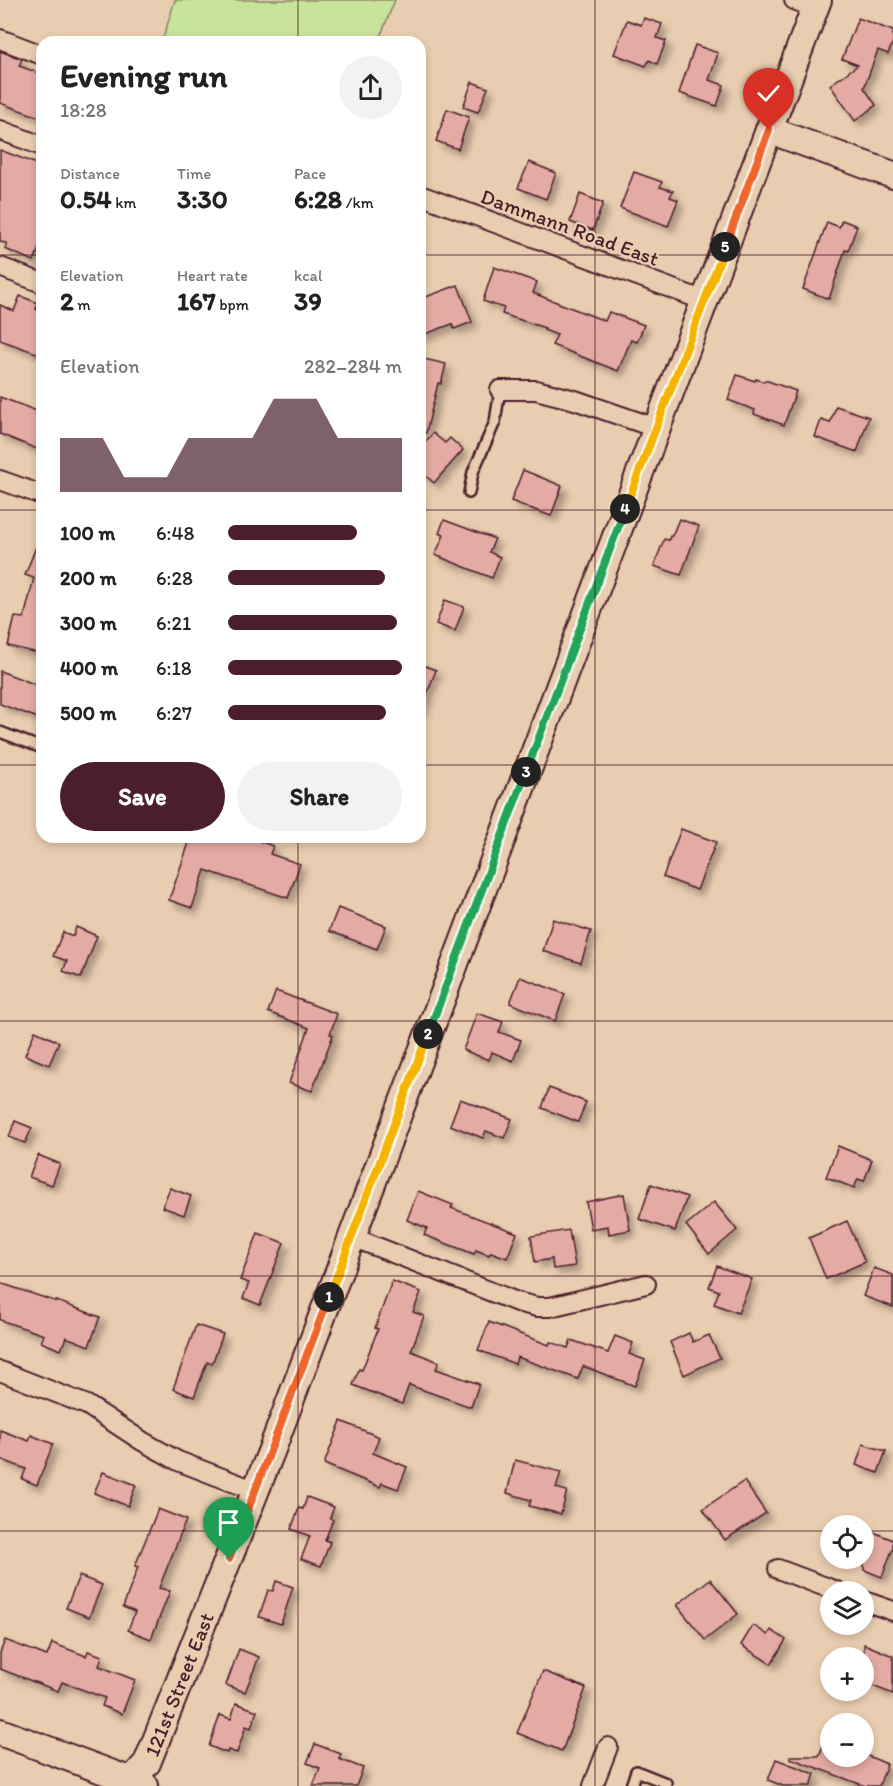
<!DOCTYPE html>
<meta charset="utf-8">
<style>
body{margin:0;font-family:Itim,sans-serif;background:#f2f2f2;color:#222;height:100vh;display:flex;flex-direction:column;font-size:22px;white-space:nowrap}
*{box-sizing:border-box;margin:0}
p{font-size:20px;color:#767676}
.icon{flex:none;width:33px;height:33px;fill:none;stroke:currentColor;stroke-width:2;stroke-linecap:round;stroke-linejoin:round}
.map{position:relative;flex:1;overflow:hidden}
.details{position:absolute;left:36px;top:36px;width:390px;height:807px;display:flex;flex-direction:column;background:#fff;border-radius:18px;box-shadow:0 3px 9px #0003}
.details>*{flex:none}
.buttons{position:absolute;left:820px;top:1515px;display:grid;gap:12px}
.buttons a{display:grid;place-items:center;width:54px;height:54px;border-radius:50%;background:#fff;box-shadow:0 3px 9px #0003;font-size:30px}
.pin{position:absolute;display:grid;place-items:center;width:51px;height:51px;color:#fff;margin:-62px -26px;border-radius:50% 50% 50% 0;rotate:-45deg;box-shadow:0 0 6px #0007}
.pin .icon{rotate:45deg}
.km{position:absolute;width:30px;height:30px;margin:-15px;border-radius:50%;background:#222;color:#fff;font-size:16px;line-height:30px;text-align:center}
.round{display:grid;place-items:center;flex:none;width:63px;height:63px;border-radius:32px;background:#f2f2f2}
.headline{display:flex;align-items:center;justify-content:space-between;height:102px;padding:0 24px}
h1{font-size:33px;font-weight:700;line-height:45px}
.stats{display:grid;grid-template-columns:repeat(3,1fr);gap:9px;height:102px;padding:6px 24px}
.stats div{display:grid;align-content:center}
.stats b{font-size:26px;font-weight:700}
.stats small{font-size:16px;font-weight:400}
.stats p{font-size:16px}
.chart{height:168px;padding:12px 24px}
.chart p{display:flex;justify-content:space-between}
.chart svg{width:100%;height:108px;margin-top:6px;fill:#4a1f2b;opacity:.7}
.action{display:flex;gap:12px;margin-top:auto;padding:12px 24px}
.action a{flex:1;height:69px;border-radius:36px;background:#4a1f2b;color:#fff;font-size:24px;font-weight:700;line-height:69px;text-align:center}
.action a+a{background:#f2f2f2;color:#222}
ul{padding:0 24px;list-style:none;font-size:20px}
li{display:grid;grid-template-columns:96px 72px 1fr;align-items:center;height:45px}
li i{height:15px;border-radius:8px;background:#4a1f2b}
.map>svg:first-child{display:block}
.green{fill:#c8e49b;stroke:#898263;stroke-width:1.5}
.building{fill:#e4aaa4;stroke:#4a1f2b;stroke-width:1.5;filter:url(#shadow)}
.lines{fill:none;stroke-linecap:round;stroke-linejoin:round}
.lane-casing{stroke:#4a1f2b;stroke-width:14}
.street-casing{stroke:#4a1f2b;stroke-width:22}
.secondary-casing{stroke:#4a1f2b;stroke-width:30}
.lane{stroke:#e9cdb0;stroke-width:9}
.street{stroke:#e9cdb0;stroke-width:18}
.secondary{stroke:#e9cdb0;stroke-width:26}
.split-1-casing{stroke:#fff;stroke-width:12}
.split-2-casing{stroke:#fff;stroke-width:12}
.split-3-casing{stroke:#fff;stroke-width:12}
.split-4-casing{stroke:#fff;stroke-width:12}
.split-5-casing{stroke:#fff;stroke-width:12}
.split-6-casing{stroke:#fff;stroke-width:12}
.split-1{stroke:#f0652b;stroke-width:8}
.split-2{stroke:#f5b400;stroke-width:8}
.split-3{stroke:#22a559;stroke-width:8}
.split-4{stroke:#22a559;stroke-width:8}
.split-5{stroke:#f5b400;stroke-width:8}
.split-6{stroke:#f0652b;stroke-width:8}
.grid{fill:none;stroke:#4a1f2b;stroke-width:1.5;stroke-opacity:0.55}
.labels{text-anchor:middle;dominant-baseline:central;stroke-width:4.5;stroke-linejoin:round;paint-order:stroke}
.street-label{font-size:21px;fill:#4a1f2b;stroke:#e9cdb0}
</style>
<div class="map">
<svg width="893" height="1786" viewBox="0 0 893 1786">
<defs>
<filter id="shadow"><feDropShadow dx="5.5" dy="5.5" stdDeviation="3" flood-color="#0004"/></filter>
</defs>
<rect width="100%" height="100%" fill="#e9cdb0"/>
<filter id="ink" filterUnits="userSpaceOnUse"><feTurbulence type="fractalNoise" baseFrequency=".0167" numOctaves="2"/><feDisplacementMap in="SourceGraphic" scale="12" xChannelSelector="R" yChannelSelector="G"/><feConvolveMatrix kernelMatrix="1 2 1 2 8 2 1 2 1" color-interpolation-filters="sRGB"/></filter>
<g filter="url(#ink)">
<polygon class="green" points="175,0 395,0 378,42 162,42"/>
<g class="building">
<polygon points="644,18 662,24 657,38 666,41 657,64 649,60 646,66 614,54 627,20 641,25"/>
<polygon points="858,18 893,31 893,42 888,54 878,50 864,88 876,105 855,121 830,85 858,65 842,59"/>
<polygon points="695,45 718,53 709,80 724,85 717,106 679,93"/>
<polygon points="0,51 22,59 19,66 42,74 42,118 0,103"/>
<polygon points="472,82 488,88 478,112 463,107"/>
<polygon points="447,109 469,117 458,149 436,141"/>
<polygon points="0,150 42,166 42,241 34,261 5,249 7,243 0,242"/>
<polygon points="529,162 556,173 546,199 518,188"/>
<polygon points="634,172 662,182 660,187 673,191 670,197 678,200 668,226 620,208"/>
<polygon points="580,194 603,203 593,230 570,222"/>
<polygon points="842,220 857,226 848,251 845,250 829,299 803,289 827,222 839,227"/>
<polygon points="494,267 537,282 533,293 605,321 609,312 644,325 637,342 631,340 618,371 552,345 557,335 544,330 545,328 502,314 504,308 483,301"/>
<polygon points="458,285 472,322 454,329 452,324 420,336 420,299"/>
<polygon points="20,296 38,303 36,309 42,312 42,355 0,340 0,305 14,311"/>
<polygon points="420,358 446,364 441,384 438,383 426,433 420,432"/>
<polygon points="737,375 755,381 756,379 764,382 765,380 796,391 784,425 754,414 755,410 728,400"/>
<polygon points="0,397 42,413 42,451 0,434"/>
<polygon points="836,406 869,417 857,452 815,437 821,420 830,423"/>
<polygon points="433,433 445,443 450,438 463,450 434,483 420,471 420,448"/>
<polygon points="523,470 562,486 551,516 511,501"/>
<polygon points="679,519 699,526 681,575 654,566 664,539 669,540 670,536 672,536"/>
<polygon points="444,520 495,539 489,552 500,557 492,578 435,555 444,535 439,533"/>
<polygon points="41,534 42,534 42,654 8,646 15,617 24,618 34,578 25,575"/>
<polygon points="445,600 464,607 455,631 436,624"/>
<polygon points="420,664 436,670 421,710 420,710"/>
<polygon points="0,671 42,687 42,706 38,718 0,704"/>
<polygon points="681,829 716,842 697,890 663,877"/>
<polygon points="191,837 248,837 273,846 270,854 300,864 288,898 205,870 192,908 169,900"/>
<polygon points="338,908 386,926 377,949 329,931"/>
<polygon points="553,919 591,931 581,963 543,951"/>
<polygon points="76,927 97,936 81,978 63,971 67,961 53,956 63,932 73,936"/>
<polygon points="520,977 565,994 555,1021 510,1003"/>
<polygon points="276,991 337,1014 330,1034 333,1035 312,1091 289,1083 309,1028 268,1012"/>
<polygon points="477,1013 503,1022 499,1032 521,1040 513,1061 492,1052 489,1060 463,1050"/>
<polygon points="35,1031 59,1042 49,1065 25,1055"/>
<polygon points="549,1088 586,1102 578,1122 542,1108"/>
<polygon points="460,1099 512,1119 504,1138 486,1131 483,1138 450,1125"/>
<polygon points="15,1121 32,1128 25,1143 9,1137"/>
<polygon points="838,1146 872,1160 864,1181 858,1179 854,1188 826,1177"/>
<polygon points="38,1155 60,1164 52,1185 29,1177"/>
<polygon points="651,1184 687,1197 675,1231 639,1219"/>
<polygon points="170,1188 191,1196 184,1215 162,1207"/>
<polygon points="418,1191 453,1205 451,1208 517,1233 507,1258 491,1252 489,1255 476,1250 474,1254 424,1235 427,1228 407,1220"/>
<polygon points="624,1194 630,1230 609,1234 608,1226 591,1229 586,1202"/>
<polygon points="714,1202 737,1230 709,1254 686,1225"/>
<polygon points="847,1221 865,1262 826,1279 809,1238"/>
<polygon points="569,1230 575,1266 553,1269 552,1259 535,1262 531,1236"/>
<polygon points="258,1233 284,1243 260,1305 243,1298 249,1283 240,1280"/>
<polygon points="717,1266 752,1279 738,1313 714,1304 719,1291 709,1287"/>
<polygon points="874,1268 893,1275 893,1307 863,1296"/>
<polygon points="392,1281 421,1292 413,1312 424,1316 411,1351 439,1362 436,1369 479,1384 471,1407 409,1385 402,1404 353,1385 359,1369 362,1370 378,1329 375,1328"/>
<polygon points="0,1283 57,1302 57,1301 100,1317 89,1346 66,1337 61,1350 41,1342 44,1335 0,1320"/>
<polygon points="489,1322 549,1345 550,1342 568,1348 571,1340 608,1353 615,1336 633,1343 629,1354 645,1360 635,1386 583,1366 578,1379 517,1357 515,1364 478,1350"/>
<polygon points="196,1325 223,1334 212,1364 207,1362 194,1397 173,1389"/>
<polygon points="689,1333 693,1342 709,1335 720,1358 684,1375 670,1342"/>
<polygon points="341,1421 379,1437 373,1453 407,1467 398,1489 382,1483 380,1487 324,1464"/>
<polygon points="0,1430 29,1441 31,1435 53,1444 37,1485 22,1479 26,1469 0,1459"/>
<polygon points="863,1444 886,1451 878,1473 856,1465"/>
<polygon points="515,1460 561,1472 556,1488 567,1491 561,1514 529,1506 531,1500 507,1493"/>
<polygon points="103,1472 136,1485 128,1506 94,1493"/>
<polygon points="744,1481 766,1513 725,1540 703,1509"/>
<polygon points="307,1497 334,1507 330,1518 333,1520 325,1540 330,1542 321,1566 301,1559 310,1536 291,1529 299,1508 303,1509"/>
<polygon points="158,1509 186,1520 159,1588 170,1591 151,1639 128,1630 135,1612 123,1607 138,1567 135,1566"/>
<polygon points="864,1528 893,1540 893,1548 882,1577 864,1570"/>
<polygon points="79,1576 102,1585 89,1617 66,1608"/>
<polygon points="710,1579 738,1614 705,1640 677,1605"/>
<polygon points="276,1581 293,1587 281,1624 259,1617 268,1590 273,1591"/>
<polygon points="753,1625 768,1635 771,1630 786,1640 771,1664 741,1645"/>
<polygon points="5,1640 47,1656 52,1643 86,1656 88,1651 102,1656 99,1666 135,1680 122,1714 102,1706 105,1698 62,1682 58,1691 0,1669 0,1653"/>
<polygon points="864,1644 893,1656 893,1694 870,1685 873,1676 864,1673"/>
<polygon points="239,1649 259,1657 245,1692 226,1685"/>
<polygon points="543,1671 586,1688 562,1751 517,1733"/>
<polygon points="236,1703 257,1711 251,1728 246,1726 237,1753 228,1750 227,1753 209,1746 220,1715 231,1719"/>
<polygon points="829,1729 831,1729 831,1756 868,1756 887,1764 879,1786 865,1786 790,1758 790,1756 819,1756"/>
<polygon points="315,1744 341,1754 339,1759 363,1768 356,1786 313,1786 320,1768 307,1763"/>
<polygon points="776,1759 815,1774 811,1786 783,1786 768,1780"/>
</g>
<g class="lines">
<defs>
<g id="lane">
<polyline points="469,493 473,472 495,422 500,390"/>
<polyline points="0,732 42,748"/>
<polyline points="631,1786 636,1771 666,1783 665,1786"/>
</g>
<g id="street">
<polyline points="794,0 815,8"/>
<polyline points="0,39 42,55"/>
<polyline points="0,130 42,146"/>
<polyline points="420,195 705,301"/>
<polyline points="0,267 42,283"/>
<polyline points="500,390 536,390 575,400 656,428"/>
<polyline points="0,480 42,495"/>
<polyline points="352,1237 517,1302 537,1307 550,1307 646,1284"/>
<polyline points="0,1371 87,1405 142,1441 178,1461 256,1491"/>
<polyline points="778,1569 839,1592"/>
<polyline points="864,1601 893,1611"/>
<polyline points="593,1786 608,1747"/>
</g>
<g id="secondary">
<polyline points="769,130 893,175"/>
<polyline points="0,1732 145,1786"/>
<path id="s1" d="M126,1786L147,1763L271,1452L818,0"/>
</g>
</defs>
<use href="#lane" class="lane-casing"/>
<use href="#street" class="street-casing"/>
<use href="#secondary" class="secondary-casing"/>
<use href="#lane" class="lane"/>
<use href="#street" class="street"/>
<use href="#secondary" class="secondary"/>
</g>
</g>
<g class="lines" filter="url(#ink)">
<defs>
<polyline id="split-1" points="229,1559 329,1297"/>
<polyline id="split-2" points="329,1297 428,1034"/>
<polyline id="split-3" points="428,1034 526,772"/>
<polyline id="split-4" points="526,772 625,509"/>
<polyline id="split-5" points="625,509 725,247"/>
<polyline id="split-6" points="725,247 769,130"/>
</defs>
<use href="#split-1" class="split-1-casing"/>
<use href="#split-2" class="split-2-casing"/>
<use href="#split-3" class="split-3-casing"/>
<use href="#split-4" class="split-4-casing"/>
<use href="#split-5" class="split-5-casing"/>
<use href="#split-6" class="split-6-casing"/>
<use href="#split-1" class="split-1"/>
<use href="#split-2" class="split-2"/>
<use href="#split-3" class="split-3"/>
<use href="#split-4" class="split-4"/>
<use href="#split-5" class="split-5"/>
<use href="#split-6" class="split-6"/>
</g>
<path class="grid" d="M298,0V42M595,0V1786M0,255H42M420,255H893M0,510H42M420,510H893M0,765H42M420,765H893M298,837V1786M0,1021H893M0,1276H893M0,1531H831M864,1531H893"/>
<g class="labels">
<g class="street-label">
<text transform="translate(570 227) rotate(20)">Dammann Road East</text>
<text stroke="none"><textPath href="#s1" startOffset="116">121st Street East</textPath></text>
</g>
</g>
</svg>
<div class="buttons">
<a><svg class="icon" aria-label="locate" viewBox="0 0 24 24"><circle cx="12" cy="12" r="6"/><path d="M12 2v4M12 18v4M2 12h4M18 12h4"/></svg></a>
<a><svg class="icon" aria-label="layers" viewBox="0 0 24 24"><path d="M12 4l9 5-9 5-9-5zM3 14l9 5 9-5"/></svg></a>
<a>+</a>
<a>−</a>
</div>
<div class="pin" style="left:229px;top:1559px;background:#1e9e55"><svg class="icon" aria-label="arrive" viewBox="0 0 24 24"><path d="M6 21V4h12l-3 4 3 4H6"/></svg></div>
<div class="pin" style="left:769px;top:130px;background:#d93025"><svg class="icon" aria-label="check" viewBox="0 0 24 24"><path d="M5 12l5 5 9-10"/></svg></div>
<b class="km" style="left:329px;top:1297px">1</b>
<b class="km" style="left:428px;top:1034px">2</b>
<b class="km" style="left:526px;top:772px">3</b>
<b class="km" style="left:625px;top:509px">4</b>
<b class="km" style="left:725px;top:247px">5</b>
<section class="details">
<div class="headline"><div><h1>Evening run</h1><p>18:28</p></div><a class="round"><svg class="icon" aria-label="share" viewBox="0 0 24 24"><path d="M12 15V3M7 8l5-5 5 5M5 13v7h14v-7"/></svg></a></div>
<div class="stats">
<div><p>Distance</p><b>0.54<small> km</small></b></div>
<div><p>Time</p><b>3:30</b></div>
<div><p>Pace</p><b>6:28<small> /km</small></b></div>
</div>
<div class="stats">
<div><p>Elevation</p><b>2<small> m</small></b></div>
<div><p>Heart rate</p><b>167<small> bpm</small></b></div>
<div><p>kcal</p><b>39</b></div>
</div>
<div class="chart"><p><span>Elevation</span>282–284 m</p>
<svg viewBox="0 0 160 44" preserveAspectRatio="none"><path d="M0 44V22L10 22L20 22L30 38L40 38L50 38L60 22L70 22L80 22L90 22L100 6L110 6L120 6L130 22L140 22L150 22L160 22V44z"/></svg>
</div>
<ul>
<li><b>100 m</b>6:48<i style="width:74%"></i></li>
<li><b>200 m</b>6:28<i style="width:90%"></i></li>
<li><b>300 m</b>6:21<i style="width:97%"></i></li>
<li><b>400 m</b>6:18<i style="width:100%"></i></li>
<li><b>500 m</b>6:27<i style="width:91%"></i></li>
</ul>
<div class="action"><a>Save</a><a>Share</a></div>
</section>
</div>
